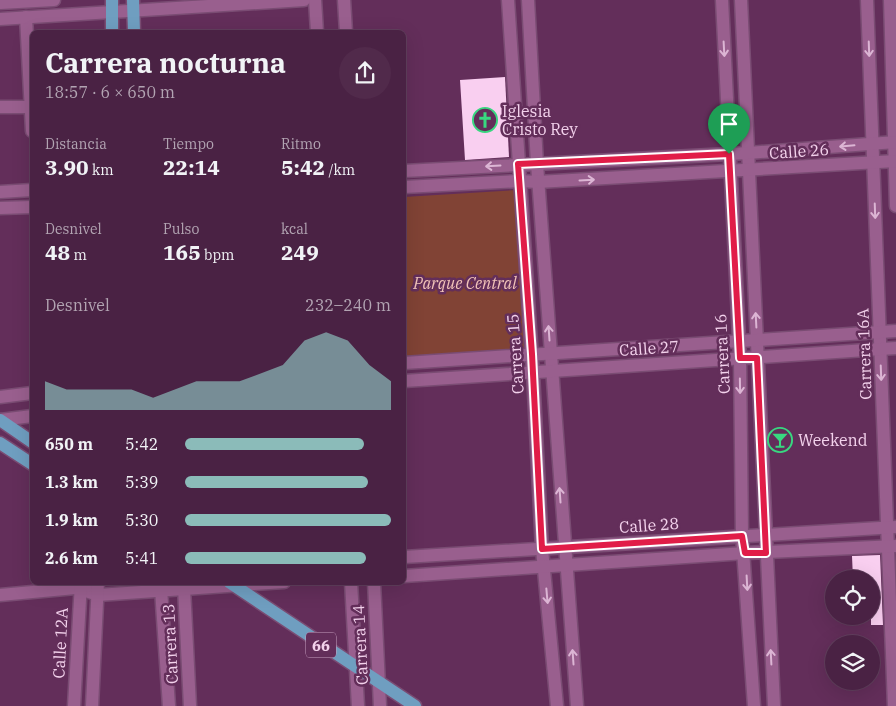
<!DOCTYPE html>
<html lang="es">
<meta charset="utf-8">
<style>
body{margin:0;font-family:"IBM Plex Serif",serif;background:#512a4b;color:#f1f3f6;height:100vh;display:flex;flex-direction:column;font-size:19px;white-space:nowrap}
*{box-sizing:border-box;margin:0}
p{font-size:16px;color:#b2a4b2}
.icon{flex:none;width:28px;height:28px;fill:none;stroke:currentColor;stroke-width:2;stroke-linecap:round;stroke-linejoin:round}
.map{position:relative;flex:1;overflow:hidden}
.panel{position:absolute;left:30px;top:30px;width:376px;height:555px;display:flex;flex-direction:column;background:#4a2244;border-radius:8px;box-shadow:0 5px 20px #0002,0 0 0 1px #613f5d}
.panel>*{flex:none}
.buttons{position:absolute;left:825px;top:570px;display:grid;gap:10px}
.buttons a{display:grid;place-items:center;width:55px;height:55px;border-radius:50%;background:#4a2244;box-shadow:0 5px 20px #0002,0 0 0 1px #613f5d;font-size:25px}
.pin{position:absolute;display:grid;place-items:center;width:42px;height:42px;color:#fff;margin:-51px -21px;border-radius:50% 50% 50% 0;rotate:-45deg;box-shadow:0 0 5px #0007}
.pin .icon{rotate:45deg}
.round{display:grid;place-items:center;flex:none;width:52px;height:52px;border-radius:26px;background:#512a4b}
.headline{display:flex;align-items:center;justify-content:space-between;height:85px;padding:0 15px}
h1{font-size:28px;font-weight:700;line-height:38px}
.figures{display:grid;grid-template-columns:repeat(3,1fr);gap:8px;height:85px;padding:5px 15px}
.figures div{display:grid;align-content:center}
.figures b{font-size:21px;font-weight:700}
.figures small{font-size:14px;font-weight:400}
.figures p{font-size:14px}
.chart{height:140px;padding:10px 15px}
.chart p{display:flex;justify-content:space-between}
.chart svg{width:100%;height:90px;margin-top:5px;fill:#8bbbb9;opacity:.7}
ul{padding:0 15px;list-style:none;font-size:16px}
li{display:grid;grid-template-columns:80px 60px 1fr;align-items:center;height:38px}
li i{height:12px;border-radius:6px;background:#8bbbb9}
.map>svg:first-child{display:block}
.green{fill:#814335}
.building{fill:#f9cff0}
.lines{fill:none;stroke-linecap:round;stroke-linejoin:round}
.street-casing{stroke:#7a4c73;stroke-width:15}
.primary-casing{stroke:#7a4c73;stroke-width:15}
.street{stroke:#995f8e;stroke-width:12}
.primary{stroke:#6f9ec0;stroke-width:12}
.oneway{stroke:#dcb5d4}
.route-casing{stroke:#fff;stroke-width:10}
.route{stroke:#e11d48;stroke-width:6}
.labels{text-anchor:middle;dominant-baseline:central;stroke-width:5;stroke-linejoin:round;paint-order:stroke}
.shield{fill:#632e5a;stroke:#c8a1c0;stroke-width:1}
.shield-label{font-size:15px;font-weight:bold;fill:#f3d2ec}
.poi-label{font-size:16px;fill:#f3d2ec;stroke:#632e5a;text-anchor:start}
.street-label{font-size:16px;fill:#f3d2ec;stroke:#632e5a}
.park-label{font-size:16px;font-style:italic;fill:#f1c3b8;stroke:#632e5a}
</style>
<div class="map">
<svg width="896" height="706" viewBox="0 0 896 706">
<rect width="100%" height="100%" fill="#632e5a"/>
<polygon class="green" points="516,190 527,349 404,357 404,197"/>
<g class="building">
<polygon points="505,77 509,157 465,160 460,80"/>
<polygon points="880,555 883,625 871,625 871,579 853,579 852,556"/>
</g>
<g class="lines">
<defs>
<g id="street">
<polyline points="315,0 317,32"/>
<polyline points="344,0 346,32"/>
<polyline points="508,0 533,373 542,549 557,706"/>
<polyline points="528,0 537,164 577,706"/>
<polyline points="722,0 740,358 742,536 754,706"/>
<polyline points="741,0 774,706"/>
<polyline points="867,0 894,706"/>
<polyline points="890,0 896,206"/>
<polyline points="0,3 54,0"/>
<polyline points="26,17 32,131"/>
<polyline points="0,19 304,0"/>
<polyline points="0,107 32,107"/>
<polyline points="404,171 748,153 896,142"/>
<polyline points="404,187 520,181 538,182 896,161"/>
<polyline points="0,192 32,190"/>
<polyline points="0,208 32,207"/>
<polyline points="404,363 896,331"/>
<polyline points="404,381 896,348"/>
<polyline points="0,397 32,393"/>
<polyline points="0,420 32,416"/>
<polyline points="404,557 896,527"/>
<polyline points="404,576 745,553 896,546"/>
<polyline points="165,582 161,589 169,706"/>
<polyline points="351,582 358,706"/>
<polyline points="374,582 380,706"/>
<polyline points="179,583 184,588 190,706"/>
<polyline points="80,589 98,595 284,582"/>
<polyline points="0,595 86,587"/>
<polyline points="74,706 81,582"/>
<polyline points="92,706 98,582"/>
</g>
<g id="primary">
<polyline points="112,0 112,32"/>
<polyline points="133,0 134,32"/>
<polyline points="0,420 32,442"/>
<polyline points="0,443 32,464"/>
<polyline points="229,582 415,706"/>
</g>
</defs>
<use href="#street" class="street-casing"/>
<use href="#primary" class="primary-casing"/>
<use href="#street" class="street"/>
<use href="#primary" class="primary"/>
</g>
<defs><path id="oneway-shaft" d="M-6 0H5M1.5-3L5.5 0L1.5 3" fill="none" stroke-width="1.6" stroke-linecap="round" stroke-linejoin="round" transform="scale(1.25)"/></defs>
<g class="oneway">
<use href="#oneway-shaft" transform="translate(724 49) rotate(87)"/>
<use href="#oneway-shaft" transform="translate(869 49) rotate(88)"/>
<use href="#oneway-shaft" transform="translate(847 146) rotate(175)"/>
<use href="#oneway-shaft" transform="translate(493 166) rotate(177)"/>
<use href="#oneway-shaft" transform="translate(587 180) rotate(-3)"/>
<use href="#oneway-shaft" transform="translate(875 211) rotate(88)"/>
<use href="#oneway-shaft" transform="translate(756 320) rotate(-93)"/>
<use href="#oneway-shaft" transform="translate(549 333) rotate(-94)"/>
<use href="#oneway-shaft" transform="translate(881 373) rotate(88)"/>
<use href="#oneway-shaft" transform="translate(740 386) rotate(89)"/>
<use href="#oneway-shaft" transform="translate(560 495) rotate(-94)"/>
<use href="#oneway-shaft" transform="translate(747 583) rotate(87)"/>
<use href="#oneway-shaft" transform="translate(547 596) rotate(85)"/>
<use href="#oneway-shaft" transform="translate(573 657) rotate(-94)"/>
<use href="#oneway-shaft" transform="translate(771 657) rotate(-93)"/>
</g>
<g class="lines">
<defs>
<polygon id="route" points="729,154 740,358 757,358 766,553 745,553 742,536 542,549 532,354 518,164"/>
</defs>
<use href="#route" class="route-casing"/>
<use href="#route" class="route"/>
</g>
<defs>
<symbol id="church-ring" viewBox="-11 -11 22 22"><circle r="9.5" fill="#632e5a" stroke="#38d880" stroke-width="1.5"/><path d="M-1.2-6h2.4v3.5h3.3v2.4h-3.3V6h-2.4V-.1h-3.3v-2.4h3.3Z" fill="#38d880"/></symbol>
<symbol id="bar-ring" viewBox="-11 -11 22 22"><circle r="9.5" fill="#632e5a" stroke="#38d880" stroke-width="1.5"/><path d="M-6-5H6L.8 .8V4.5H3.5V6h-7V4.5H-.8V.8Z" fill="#38d880"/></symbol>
</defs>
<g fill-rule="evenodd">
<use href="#church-ring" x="471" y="106" width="28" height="28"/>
<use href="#bar-ring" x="766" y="426" width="28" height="28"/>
</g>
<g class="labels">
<rect class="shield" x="306" y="632.5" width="30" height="25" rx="4"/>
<g class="shield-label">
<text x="321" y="645">66</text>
</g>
<g class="poi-label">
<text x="502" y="111">Iglesia<tspan x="502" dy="18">Cristo Rey</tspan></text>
<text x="798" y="440">Weekend</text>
</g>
<g class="street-label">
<text transform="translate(799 151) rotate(-4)">Calle 26</text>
<text transform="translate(649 348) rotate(-4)">Calle 27</text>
<text transform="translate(515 354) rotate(-94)">Carrera 15</text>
<text transform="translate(722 354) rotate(-93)">Carrera 16</text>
<text transform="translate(864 354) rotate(-92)">Carrera 16A</text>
<text transform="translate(649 525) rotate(-4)">Calle 28</text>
<text transform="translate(60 643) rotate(-87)">Calle 12A</text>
<text transform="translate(170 644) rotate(-93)">Carrera 13</text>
<text transform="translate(360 645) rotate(-93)">Carrera 14</text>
</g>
<g class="park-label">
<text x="465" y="283">Parque Central</text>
</g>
</g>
</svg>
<div class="buttons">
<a><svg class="icon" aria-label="locate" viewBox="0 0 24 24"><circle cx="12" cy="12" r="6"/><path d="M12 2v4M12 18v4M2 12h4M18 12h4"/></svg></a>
<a><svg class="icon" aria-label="layers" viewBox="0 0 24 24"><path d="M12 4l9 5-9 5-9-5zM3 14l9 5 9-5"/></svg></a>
</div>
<div class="pin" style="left:729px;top:154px;background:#1e9e55"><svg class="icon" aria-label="arrive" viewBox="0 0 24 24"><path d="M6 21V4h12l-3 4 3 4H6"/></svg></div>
<section class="panel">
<div class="headline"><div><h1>Carrera nocturna</h1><p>18:57 · 6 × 650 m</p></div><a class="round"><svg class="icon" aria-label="share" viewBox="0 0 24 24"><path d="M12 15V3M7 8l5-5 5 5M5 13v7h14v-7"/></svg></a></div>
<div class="figures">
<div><p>Distancia</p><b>3.90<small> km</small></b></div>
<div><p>Tiempo</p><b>22:14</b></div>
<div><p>Ritmo</p><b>5:42<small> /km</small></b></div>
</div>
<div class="figures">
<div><p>Desnivel</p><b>48<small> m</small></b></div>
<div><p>Pulso</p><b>165<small> bpm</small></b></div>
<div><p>kcal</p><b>249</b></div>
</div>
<div class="chart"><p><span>Desnivel</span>232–240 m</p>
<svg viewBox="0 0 160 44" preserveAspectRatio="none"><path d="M0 44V30L10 34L20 34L30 34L40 34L50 38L60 34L70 30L80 30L90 30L100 26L110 22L120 10L130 6L140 10L150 22L160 30V44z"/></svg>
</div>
<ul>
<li><b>650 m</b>5:42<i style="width:87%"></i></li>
<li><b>1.3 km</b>5:39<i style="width:89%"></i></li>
<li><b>1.9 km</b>5:30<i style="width:100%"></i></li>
<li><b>2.6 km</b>5:41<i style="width:88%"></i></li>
</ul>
</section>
</div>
